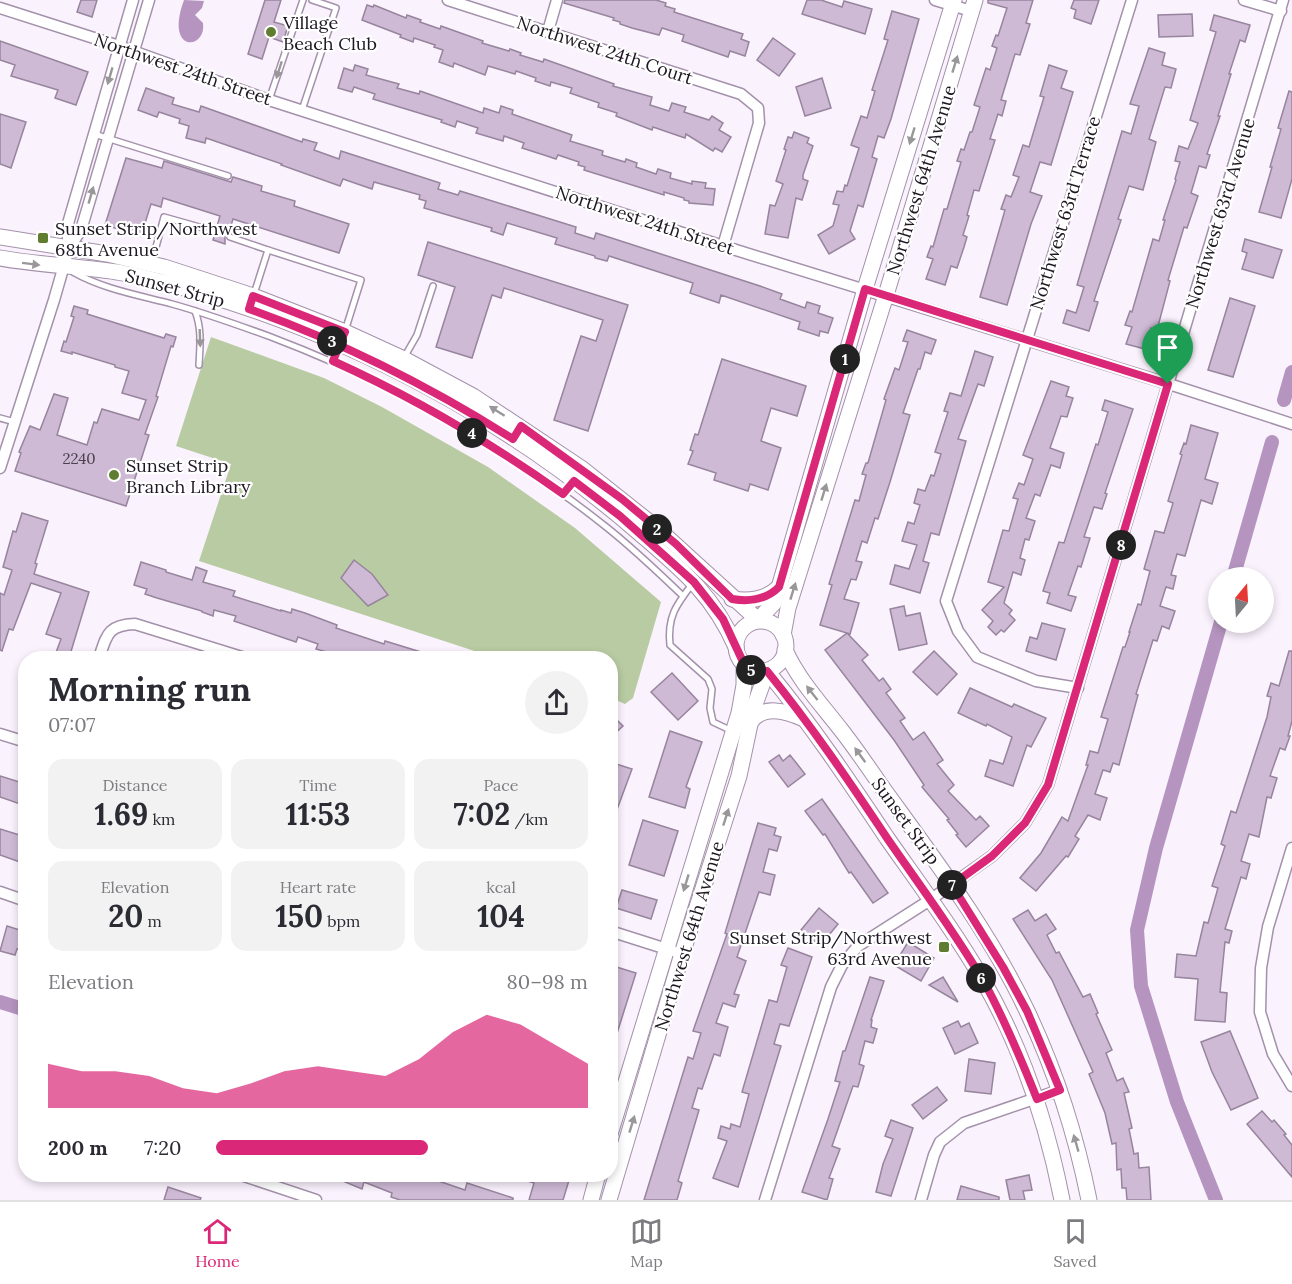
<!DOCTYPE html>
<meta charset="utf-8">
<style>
body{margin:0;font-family:Lora,serif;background:#f2f2f3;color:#2b2b33;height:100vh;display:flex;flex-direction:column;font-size:22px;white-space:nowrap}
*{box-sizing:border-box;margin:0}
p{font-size:20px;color:#7c7c81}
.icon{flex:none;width:33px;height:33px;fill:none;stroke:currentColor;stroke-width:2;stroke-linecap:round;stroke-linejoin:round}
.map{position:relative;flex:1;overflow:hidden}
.side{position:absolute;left:18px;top:651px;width:600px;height:531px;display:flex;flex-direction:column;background:#fff;border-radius:24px;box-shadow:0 3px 9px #0003}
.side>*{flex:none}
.needle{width:39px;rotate:18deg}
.controls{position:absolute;left:1208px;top:567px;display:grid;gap:12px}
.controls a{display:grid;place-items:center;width:66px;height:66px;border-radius:50%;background:#fff;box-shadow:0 3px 9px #0003;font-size:30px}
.pin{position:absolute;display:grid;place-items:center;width:51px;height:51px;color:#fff;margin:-62px -26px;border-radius:50% 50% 50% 0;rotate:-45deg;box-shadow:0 0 6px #0007}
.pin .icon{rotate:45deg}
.km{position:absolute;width:30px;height:30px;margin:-15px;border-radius:50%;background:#222;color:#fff;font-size:16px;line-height:30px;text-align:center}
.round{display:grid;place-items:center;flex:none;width:63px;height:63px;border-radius:32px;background:#f2f2f3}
.head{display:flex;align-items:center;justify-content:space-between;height:102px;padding:0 30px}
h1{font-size:33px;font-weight:700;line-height:45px}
.figures{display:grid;grid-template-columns:repeat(3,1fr);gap:9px;height:102px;padding:6px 30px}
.figures div{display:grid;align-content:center;border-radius:15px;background:#f2f2f3;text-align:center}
.figures b{font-size:30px;font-weight:700}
.figures small{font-size:16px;font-weight:400}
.figures p{font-size:16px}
.chart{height:168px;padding:12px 30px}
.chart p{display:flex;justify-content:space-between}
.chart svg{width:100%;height:108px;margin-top:6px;fill:#db2777;opacity:.7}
ul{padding:0 30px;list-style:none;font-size:20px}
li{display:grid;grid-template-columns:96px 72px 1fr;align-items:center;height:45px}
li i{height:15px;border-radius:8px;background:#db2777}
.menu{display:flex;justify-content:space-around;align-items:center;height:84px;border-top:2px solid #e1e1e2;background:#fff;font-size:16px;color:#7c7c81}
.menu a{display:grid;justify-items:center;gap:3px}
.menu .active{color:#db2777}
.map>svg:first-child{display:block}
.green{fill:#b9cba2}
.water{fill:#b595c0}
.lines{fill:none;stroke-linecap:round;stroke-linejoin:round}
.canal{stroke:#b595c0;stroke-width:14}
.building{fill:#cebad5;stroke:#97849d;stroke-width:1.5}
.lane-casing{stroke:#a491ab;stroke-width:8}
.street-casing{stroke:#a491ab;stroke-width:13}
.secondary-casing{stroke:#a491ab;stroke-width:17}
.lane{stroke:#fff;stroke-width:5}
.street{stroke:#fff;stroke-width:10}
.secondary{stroke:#fff;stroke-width:15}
.oneway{fill:#9a979b}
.route-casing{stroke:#fff;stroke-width:12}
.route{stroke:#db2777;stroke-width:8}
.poi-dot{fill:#607c30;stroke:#fff;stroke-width:2}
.labels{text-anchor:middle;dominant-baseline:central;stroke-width:4.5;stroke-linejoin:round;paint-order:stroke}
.number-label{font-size:15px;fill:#4a404e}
.poi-label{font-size:18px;fill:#1e1721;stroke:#fff;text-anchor:start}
.street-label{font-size:18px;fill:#1e1721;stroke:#fff}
</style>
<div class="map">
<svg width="1292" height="1200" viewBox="0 0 1292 1200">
<rect width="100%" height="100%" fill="#faf2fd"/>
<polygon class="green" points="211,337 324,378 382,407 488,467 575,528 661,602 633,698 625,704 611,698 610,658 496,658 199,561 231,464 176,446"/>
<path class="water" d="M184,0L204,1L202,8L195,15L203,23C207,50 164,54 184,0Z"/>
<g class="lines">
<g class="canal">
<polyline points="1284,400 1292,372"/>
<polyline points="1233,578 1272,442"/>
<polyline points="0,1002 26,1010"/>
<polyline points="1216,1200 1177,1102 1141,986 1137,930 1156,848 1221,622"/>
</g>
</g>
<g class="building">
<polygon points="81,0 97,0 92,17 77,12"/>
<polygon points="265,0 281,0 274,22 288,26 283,42 269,37 262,59 248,54"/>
<polygon points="565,0 656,0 666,3 665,6 675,9 674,12 743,34 741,39 749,42 745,56 730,51 728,57 682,41 684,35 662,28 659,35 632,28 620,24 620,22 613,20 614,18 564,3"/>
<polygon points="807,0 821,0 842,7 844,1 872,9 865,34 802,14"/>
<polygon points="988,0 1033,0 1026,23 1030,24 1020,55 1015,54 1001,100 1006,101 1002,116 998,114 990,139 995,140 979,191 974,190 967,215 969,216 963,235 967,237 964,247 957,268 951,266 945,285 926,279 933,259 927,257 931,246 933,247 944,209 947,209 961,162 957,161 961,149 964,150 970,132 972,132 980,107 974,105 986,68 990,70 997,48 992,46 996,35 998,36 1007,8 988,3"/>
<polygon points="1074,0 1099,0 1091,24 1074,18 1076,10 1071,8"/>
<polygon points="367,5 373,7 374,5 406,18 407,15 421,20 420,22 440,29 441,26 483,41 482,43 509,51 510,49 521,53 520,55 543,62 544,59 614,84 613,86 652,97 650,105 669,111 672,103 686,107 684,112 709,120 712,116 723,123 719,130 731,137 722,152 715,148 713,151 686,134 685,138 653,127 652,130 616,116 617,113 598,107 599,103 570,93 572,88 551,82 550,86 535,81 536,78 516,71 515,74 488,66 485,75 454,63 453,67 439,62 443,50 434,47 435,45 414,38 413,42 400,37 401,35 362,20"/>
<polygon points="892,11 919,19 891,119 884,138 878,136 872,157 877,159 863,207 858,205 850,231 855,239 829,254 818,235 833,226 839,205 833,204 837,191 843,192 845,185 847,186 859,148 851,145 861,116 867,118 875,91 872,90 888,40 884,39"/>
<polygon points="1192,14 1193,36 1159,37 1158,15"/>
<polygon points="1214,15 1250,25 1245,42 1240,40 1229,74 1231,74 1218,116 1220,116 1207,154 1210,155 1206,168 1199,166 1191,193 1198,196 1187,228 1184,227 1168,280 1170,281 1157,330 1151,328 1145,349 1126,344 1132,327 1125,325 1130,311 1132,312 1153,239 1159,241 1165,220 1163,220 1176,180 1175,179 1180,162 1175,161 1179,146 1188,149 1198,123 1190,120 1216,32 1210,30"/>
<polygon points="773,38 795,54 779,76 757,60"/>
<polygon points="0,41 88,72 76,105 55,98 58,90 11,76 15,65 0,60"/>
<polygon points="1149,48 1165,53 1162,65 1176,69 1171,88 1165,87 1149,139 1156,142 1143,190 1129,186 1118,219 1121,220 1094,301 1098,302 1089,331 1063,323 1067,310 1076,313 1084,287 1077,285 1122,131 1131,134 1139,106 1130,104"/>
<polygon points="355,65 368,69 366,75 399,84 397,88 419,94 420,91 483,113 484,108 499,113 501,106 513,110 512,114 572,135 570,141 603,151 602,155 625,162 626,159 637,163 636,167 656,174 658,169 671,173 670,178 692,184 692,181 706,183 705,188 715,189 713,205 689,203 689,201 684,200 684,198 664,192 664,195 584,170 585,167 578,165 579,162 558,155 556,159 544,155 522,148 524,143 504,136 503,141 476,133 478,128 457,121 455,127 441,122 442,120 373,99 375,94 354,87 352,92 338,88 344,68 353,71"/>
<polygon points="1049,65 1067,71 1061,88 1073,92 1051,165 1040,162 1030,192 1042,196 1031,224 1007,305 980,297 1005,210 1001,209 1006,195 1011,197 1019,177 1013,175 1023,145 1029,147 1044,97 1040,96"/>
<polygon points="822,78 831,108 805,116 796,87"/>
<polygon points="146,88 174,98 172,104 199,112 201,106 302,142 303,139 317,143 314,150 339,159 341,151 440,183 438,189 458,195 460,191 576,227 575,233 594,239 596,233 760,286 782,294 780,299 805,308 807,302 820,306 818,313 833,318 828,333 820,331 819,336 798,329 800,322 721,295 719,303 690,293 693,283 609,256 607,261 595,258 595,256 555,244 557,238 507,223 503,235 491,231 492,228 424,208 426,201 419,199 420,195 374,182 372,189 343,179 340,186 281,165 282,164 206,138 205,143 186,138 189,126 179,123 180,119 159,112 157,117 138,110"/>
<polygon points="1289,91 1292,92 1292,179 1281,218 1259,212 1272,167 1270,167 1281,129 1278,128"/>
<polygon points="0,114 26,122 11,168 0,164"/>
<polygon points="794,132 809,138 807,143 813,146 803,175 803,179 808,181 802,200 796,198 788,238 765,234 770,205 775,206 783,184 776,181 786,150 784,149 788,137 792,138"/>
<polygon points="126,158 162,168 164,161 231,182 233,177 262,186 261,191 295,201 294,206 349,224 339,253 233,219 229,232 225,236 225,244 213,240 220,216 163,198 161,207 151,204 141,236 105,225"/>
<polygon points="1245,239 1282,250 1273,278 1242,269 1247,253 1242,251"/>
<polygon points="428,242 628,305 588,431 554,420 581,336 596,341 603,320 504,288 501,298 492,295 472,358 436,347 455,287 418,275"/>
<polygon points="1230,298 1255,306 1233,377 1208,370"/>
<polygon points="74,306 88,310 87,314 164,338 166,334 176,337 173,347 171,346 156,396 158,397 145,434 149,435 126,506 15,471 21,453 19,452 30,426 40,430 54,394 68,398 57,435 87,445 94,422 97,423 102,409 139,420 146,400 122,393 129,371 115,367 115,365 72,352 72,354 61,351 64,341 66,342 74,317 71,316"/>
<polygon points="907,330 936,340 931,354 925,352 920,369 918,369 903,413 910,415 890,482 878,519 875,518 867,543 862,541 856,561 862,562 856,580 851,579 844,599 859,603 850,634 847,633 868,655 862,660 879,681 883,678 891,689 886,693 905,718 900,721 913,740 924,732 943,760 937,764 954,785 948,791 976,820 980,816 989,826 966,847 956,835 958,834 947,820 949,819 922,787 924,785 894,740 825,650 847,633 820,625 832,585 829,584 855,500 859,501 866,475 862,474 866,463 868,463 886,400 884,399 895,368 899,370 908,342 903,341"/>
<polygon points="975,351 993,357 984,386 978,384 958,439 966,441 939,535 931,533 923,561 929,563 920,593 890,584 895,565 909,569 917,545 902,541 908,522 914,524 920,505 914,503 918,489 925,491 931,475 934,476 941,454 935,452 948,412 944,411 950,393 961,396"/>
<polygon points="722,359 806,386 797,416 771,408 761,441 781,448 768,490 750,484 748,491 714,480 716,473 688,464 693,451 690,450 695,434 698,435"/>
<polygon points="1051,381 1069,387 1066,396 1073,398 1067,417 1061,416 1050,448 1064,453 1060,468 1051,465 1040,496 1035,494 1026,518 1035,521 1029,540 1025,539 1020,558 1025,560 1021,575 1013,572 1004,603 1012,610 1009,614 1015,620 1004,632 1001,630 996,635 988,627 993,621 982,610 1004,587 988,582 1003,530 1009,531 1018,499 1013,498 1019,483 1024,485 1033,459 1023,455"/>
<polygon points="1105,400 1133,409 1105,493 1107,494 1102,509 1094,507 1084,537 1090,538 1081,567 1078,566 1068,595 1076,597 1071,611 1047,603 1050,593 1043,591 1059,542 1064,543 1096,444 1098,445 1108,412 1102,410"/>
<polygon points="1191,425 1218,433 1205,479 1218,483 1212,504 1201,500 1185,556 1177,554 1171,575 1176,576 1173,589 1166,587 1160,606 1175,611 1169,629 1162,626 1157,641 1153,640 1136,694 1138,695 1119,765 1113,763 1110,772 1103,770 1095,794 1107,798 1100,820 1088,815 1075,836 1079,839 1068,857 1066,856 1036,891 1020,878 1041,853 1062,817 1068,821 1088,765 1086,765 1090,751 1098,753 1108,719 1101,717 1123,647 1125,647 1130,632 1129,632 1138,604 1141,605 1150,571 1144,569 1155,531 1164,533 1173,503 1168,501 1182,455 1180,454 1184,443 1186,444"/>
<polygon points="22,513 48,521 35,563 37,564 34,574 89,592 69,658 54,658 61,639 46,634 61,593 31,583 13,630 9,629 2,651 0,650 0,593 4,595 12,570 3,567 13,531 16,532"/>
<polygon points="354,560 372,574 388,595 368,606 341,578"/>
<polygon points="141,562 166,570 166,572 192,580 196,567 207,571 203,582 235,591 233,596 281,611 281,610 291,613 292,609 305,613 337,625 336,628 384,644 385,641 434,656 433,658 349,658 316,649 318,644 298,637 296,642 234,621 236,616 214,610 213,616 202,612 202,611 157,598 145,594 147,589 134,585"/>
<polygon points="904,606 906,616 920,613 927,644 899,650 890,609"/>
<polygon points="1042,623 1065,629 1056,660 1026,651 1030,637 1037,639"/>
<polygon points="934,651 957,674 937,695 913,672"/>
<polygon points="1289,651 1292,651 1292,721 1288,736 1290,736 1285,750 1280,748 1270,776 1277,778 1271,798 1267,797 1259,837 1249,834 1241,861 1250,864 1246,879 1241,877 1225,929 1232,931 1229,943 1225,942 1220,992 1227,993 1225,1022 1195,1020 1198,979 1175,977 1177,954 1196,956 1204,922 1208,923 1218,888 1212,886 1225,846 1221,844 1231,811 1236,813 1267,717 1271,697 1267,696 1271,683 1279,686"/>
<polygon points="672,673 698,701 678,720 651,692"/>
<polygon points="970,688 1012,707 1014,704 1046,718 1031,747 1027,745 1013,786 985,776 990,760 1003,764 1012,737 987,724 986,726 958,713"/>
<polygon points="610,713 623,726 610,738"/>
<polygon points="670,731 702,742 686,787 690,789 685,808 649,797"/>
<polygon points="779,755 783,761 790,755 805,774 788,787 769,762"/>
<polygon points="610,762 632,769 612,823 610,823"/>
<polygon points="0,776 26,784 26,806 0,797"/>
<polygon points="822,799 888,893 873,903 851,872 849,873 825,834 823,835 805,811"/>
<polygon points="643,820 678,831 664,876 629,865"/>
<polygon points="758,823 776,828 774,835 781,837 777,851 769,849 763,872 775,875 770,895 759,892 737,957 746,961 734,994 739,995 735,1007 723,1003 716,1023 728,1027 720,1056 714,1054 702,1089 698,1088 692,1108 699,1110 678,1181 682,1183 677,1200 644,1200 688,1057 693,1059 701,1033 693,1031 727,934 725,933"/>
<polygon points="0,829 26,837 20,862 0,855"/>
<polygon points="622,890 657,900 651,919 616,908"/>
<polygon points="819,908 838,924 820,946 801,930"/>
<polygon points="1028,910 1035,921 1046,914 1056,929 1047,935 1056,953 1059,952 1083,997 1090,994 1098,1013 1096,1014 1112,1050 1106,1053 1117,1081 1123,1078 1129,1092 1124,1093 1132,1128 1129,1129 1134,1154 1138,1153 1139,1168 1149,1167 1151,1200 1127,1200 1126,1188 1122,1188 1121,1169 1117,1170 1116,1143 1112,1144 1105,1113 1089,1074 1093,1072 1052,980 1013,919"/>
<polygon points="7,926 26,932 26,951 17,949 15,955 0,951"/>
<polygon points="908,942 934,958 921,981 894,965"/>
<polygon points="788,948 812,957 789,1026 780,1024 774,1044 781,1046 738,1187 713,1178 727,1141 718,1138 721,1126 730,1129 731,1124 740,1127 749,1094 742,1092 769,1000 777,1002 787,967 781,965"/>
<polygon points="610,965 636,973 613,1046 610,1046"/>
<polygon points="870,977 884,981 871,1020 872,1020 871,1027 877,1029 873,1043 865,1041 859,1064 864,1066 858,1087 853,1086 832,1146 840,1149 829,1178 833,1179 827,1200 802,1192 828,1119 840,1082 835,1081 843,1051 845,1051"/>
<polygon points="943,977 958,1002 929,985"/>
<polygon points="958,1021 961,1027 969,1023 978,1043 955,1054 943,1028"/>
<polygon points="1230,1031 1258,1098 1231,1110 1212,1072 1201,1042"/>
<polygon points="969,1059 995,1063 991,1094 965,1091"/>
<polygon points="937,1087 947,1100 923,1119 912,1105"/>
<polygon points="1262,1111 1272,1122 1274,1120 1286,1134 1284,1135 1292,1145 1292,1177 1247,1124"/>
<polygon points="891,1120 913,1128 891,1196 876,1192 883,1164 893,1139 885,1136"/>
<polygon points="326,1174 418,1174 465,1190 467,1183 513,1198 513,1200 400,1200 391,1197 392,1193 364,1182 362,1189"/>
<polygon points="514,1174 562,1174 570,1177 563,1200 529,1200 534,1183 514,1177"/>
<polygon points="1029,1175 1032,1190 1023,1191 1025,1200 1010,1200 1006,1180"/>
<polygon points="961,1186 999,1197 999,1200 957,1200"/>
<polygon points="168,1187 201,1198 200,1200 164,1200"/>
</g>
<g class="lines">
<defs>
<g id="lane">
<polyline points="269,100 303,0"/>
<polyline points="302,110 336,8 312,0"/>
<polyline points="94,134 228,176"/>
<polyline points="230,237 268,250 254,294"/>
<polyline points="268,250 361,280 345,331"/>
<polyline points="152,262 164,217 203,228"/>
<path d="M73,272C103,289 138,295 172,304C205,313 238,325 271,337C392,383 504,446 605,526C633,548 658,572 683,596"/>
<path d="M195,311C202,329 200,346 199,365"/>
<polyline points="405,356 417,335 433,286"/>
<polyline points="333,361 340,345"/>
<polyline points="0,418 15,422"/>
<path d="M693,583C676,605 667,617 670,645L708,679L712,689L710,708L713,722L732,731"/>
</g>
<g id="street">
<polyline points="448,0 741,94 758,108 759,123 723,246"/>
<polyline points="935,0 971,11"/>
<polyline points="1244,0 1281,11"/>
<polyline points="0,8 119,46 269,100 723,246 1169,384 1292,424"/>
<polyline points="548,31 557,0"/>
<polyline points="69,248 67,227 133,0"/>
<polyline points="0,468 54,300 69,248 81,230 149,0"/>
<path d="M99,658C107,634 108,625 135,624L245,658"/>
<polyline points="1078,688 1036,681 977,657 958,631 946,601 1132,0"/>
<polyline points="0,734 26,742"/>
<polyline points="1292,848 1268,927 1261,968 1260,1012 1273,1054 1292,1086"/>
<polyline points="0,892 26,901"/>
<polyline points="610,931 673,951"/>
<polyline points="238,1174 316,1200"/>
<polyline points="765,1200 831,987 842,965 858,946 930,900 992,856 1025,823 1048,785 1283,0"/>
<polyline points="921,1200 934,1155 940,1142 964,1123 1060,1090"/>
</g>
<g id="secondary">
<polyline points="0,237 107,254 164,267 253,296 345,332 404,359 473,396 581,468 658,529 758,620"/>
<path d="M0,258C39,265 78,266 117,272C145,277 174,285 201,293C360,340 512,423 637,531C681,569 712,593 736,647"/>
<path d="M732,599C750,602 766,600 779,587"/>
<polyline points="758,620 774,603 776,598 865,289 954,0"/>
<circle cx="761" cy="646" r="25"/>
<polyline points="783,635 788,608 886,295 975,0"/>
<path d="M785,650C799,681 822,705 842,731C856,749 869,768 882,787C934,859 989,931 1027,1011C1056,1072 1076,1135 1089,1200"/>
<path d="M767,671C811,724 849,781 887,838C920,885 955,932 984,982C1023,1050 1047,1124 1062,1200"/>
<path d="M750,723C762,704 787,711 804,719"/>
<polyline points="610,1134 739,713 744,685 744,665"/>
<polyline points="591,1200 598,1174"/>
<polyline points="609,1200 682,954 739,776 753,710 767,671"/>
</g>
</defs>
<use href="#lane" class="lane-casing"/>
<use href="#street" class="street-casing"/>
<use href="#secondary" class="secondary-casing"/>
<use href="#lane" class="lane"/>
<use href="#street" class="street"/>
<use href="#secondary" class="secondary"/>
</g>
<defs><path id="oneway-solid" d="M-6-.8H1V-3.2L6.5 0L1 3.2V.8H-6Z" transform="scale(1.5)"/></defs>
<g class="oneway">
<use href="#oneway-solid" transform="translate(955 64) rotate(-73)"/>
<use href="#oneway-solid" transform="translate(279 70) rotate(108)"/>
<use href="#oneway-solid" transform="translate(110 76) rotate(106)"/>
<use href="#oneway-solid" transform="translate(912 136) rotate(107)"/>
<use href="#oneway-solid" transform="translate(91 195) rotate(-74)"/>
<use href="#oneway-solid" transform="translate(31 264) rotate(7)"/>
<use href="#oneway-solid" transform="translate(200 338) rotate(88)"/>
<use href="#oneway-solid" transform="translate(497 411) rotate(-148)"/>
<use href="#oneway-solid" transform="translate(824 492) rotate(-73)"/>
<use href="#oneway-solid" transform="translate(793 591) rotate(-73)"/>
<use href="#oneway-solid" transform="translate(812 693) rotate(-128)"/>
<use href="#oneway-solid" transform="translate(860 755) rotate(-126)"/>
<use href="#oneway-solid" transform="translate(726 817) rotate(-72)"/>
<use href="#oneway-solid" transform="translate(686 883) rotate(107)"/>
<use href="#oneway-solid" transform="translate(632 1124) rotate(-73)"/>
<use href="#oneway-solid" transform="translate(1076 1143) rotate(-106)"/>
</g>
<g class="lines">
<defs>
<path id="route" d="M1168,384L865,289L779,587C766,600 750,602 732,599L676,544L622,499L521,426L513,439C429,386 342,342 249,309L253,296L345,332C341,341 337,351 333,361C415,398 491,443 563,494L574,481L620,516L694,582L723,619L744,664L756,672L767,671C811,725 849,781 887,838C920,886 955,932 984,982C1005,1020 1021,1059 1037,1099L1060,1090L1027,1011L1003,967L952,885L992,856L1025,823L1048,785L1168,384"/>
</defs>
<use href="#route" class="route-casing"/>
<use href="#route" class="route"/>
</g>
<g class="poi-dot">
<circle cx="271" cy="32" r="6"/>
<rect x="37" y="232" width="12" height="12" rx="3"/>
<circle cx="114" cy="475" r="6"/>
<rect x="938" y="941" width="12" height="12" rx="3"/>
</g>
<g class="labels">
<g class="number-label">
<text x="79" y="458">2240</text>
</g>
<g class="poi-label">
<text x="283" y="22">Village<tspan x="283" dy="21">Beach Club</tspan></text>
<text x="55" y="228">Sunset Strip/Northwest<tspan x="55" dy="21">68th Avenue</tspan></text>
<text x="126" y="465">Sunset Strip<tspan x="126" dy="21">Branch Library</tspan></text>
<text x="932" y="937" text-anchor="end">Sunset Strip/Northwest<tspan x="932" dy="21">63rd Avenue</tspan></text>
</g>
<g class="street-label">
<text transform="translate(605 50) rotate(18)">Northwest 24th Court</text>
<text transform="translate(183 69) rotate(19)">Northwest 24th Street</text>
<text transform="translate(921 180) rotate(-73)">Northwest 64th Avenue</text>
<text transform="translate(1065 213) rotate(-73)">Northwest 63rd Terrace</text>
<text transform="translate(1220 213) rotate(-73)">Northwest 63rd Avenue</text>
<text transform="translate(645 220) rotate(18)">Northwest 24th Street</text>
<text transform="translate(175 288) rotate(15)">Sunset Strip</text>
<text transform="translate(906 821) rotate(54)">Sunset Strip</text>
<text transform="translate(689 936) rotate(-73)">Northwest 64th Avenue</text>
</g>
</g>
</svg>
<div class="controls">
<a><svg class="needle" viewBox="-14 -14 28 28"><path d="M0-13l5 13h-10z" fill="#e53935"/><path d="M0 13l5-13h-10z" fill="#7c7c81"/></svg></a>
</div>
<div class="pin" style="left:1168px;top:384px;background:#1e9e55"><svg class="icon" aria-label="arrive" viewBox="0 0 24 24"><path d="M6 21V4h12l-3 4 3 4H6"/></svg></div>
<b class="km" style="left:845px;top:359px">1</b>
<b class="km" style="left:657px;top:529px">2</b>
<b class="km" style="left:332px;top:341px">3</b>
<b class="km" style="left:472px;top:433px">4</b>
<b class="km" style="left:751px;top:670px">5</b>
<b class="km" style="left:981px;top:978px">6</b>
<b class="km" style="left:952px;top:885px">7</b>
<b class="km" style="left:1121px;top:545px">8</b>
<section class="side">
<div class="head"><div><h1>Morning run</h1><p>07:07</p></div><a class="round"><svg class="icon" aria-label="share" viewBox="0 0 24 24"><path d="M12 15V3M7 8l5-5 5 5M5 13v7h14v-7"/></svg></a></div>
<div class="figures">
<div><p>Distance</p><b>1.69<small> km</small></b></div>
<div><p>Time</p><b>11:53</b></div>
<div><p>Pace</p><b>7:02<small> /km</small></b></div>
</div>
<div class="figures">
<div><p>Elevation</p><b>20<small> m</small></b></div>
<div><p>Heart rate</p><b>150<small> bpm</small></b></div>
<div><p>kcal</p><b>104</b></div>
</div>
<div class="chart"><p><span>Elevation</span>80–98 m</p>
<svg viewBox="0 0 160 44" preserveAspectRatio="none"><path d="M0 44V26L10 29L20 29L30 31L40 36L50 38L60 34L70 29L80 27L90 29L100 31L110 24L120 13L130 6L140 10L150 18L160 26V44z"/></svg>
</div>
<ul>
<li><b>200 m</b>7:20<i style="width:57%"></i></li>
</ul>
</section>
</div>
<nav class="menu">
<a class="active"><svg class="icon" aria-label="home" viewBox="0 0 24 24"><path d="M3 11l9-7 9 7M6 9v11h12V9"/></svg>Home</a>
<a><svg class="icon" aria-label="map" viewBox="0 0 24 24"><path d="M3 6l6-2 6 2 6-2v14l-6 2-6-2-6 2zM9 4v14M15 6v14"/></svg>Map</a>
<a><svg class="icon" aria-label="saved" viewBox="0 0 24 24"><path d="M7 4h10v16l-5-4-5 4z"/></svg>Saved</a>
</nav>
